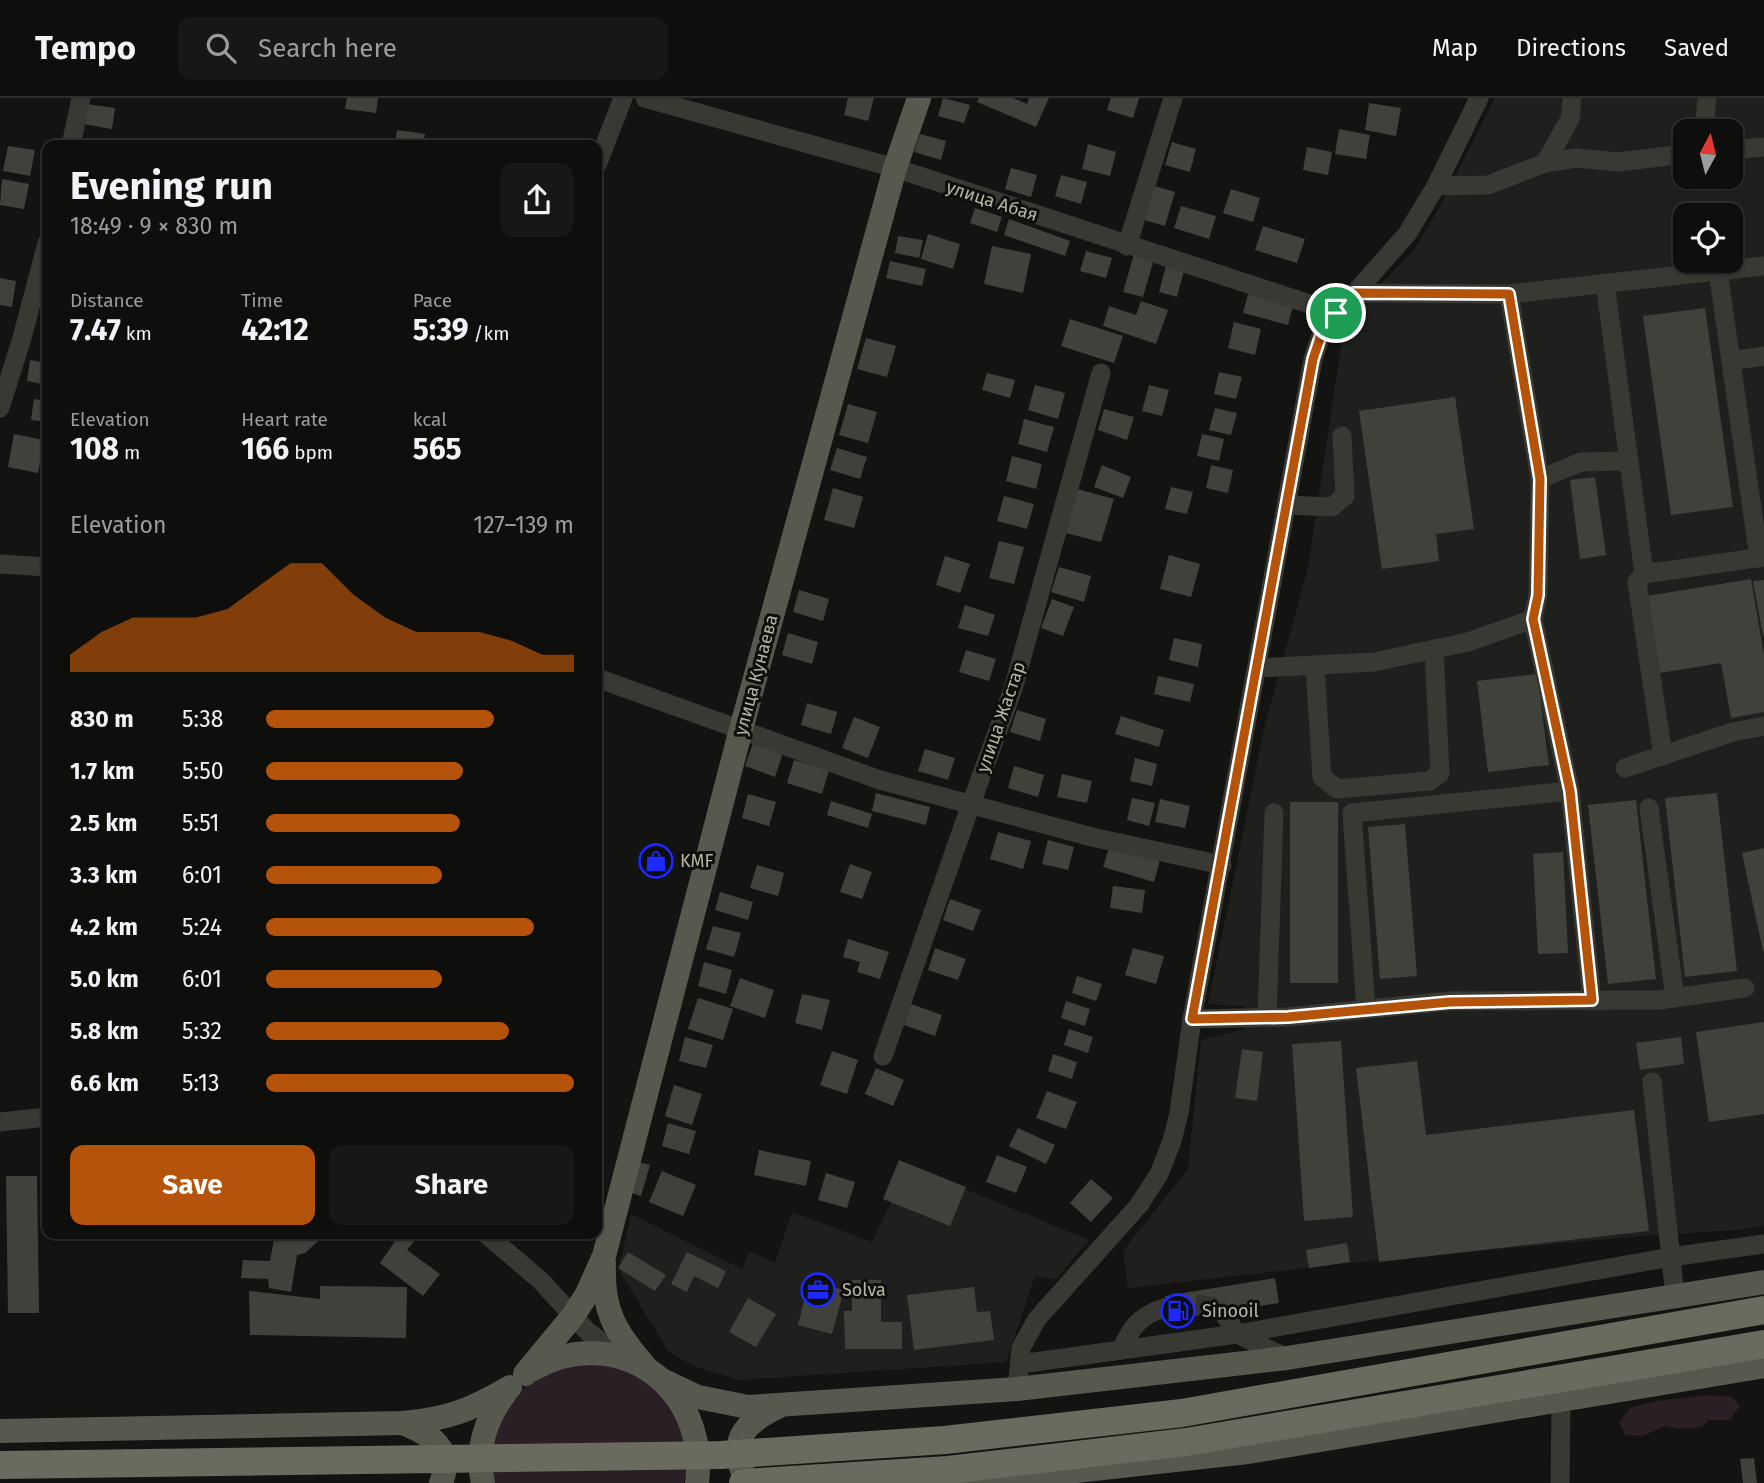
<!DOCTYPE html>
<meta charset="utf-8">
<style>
body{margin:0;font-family:"Fira Sans",sans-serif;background:#171716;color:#f1f3f6;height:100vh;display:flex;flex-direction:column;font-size:26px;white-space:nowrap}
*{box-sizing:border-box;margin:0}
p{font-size:23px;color:#9b9c9d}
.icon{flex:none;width:38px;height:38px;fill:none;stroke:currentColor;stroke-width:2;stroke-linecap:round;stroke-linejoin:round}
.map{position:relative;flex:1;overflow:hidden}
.panel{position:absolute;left:42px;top:42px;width:560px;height:1099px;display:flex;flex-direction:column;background:#0e0e0d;border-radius:14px;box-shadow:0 2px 5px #0004,0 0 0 2px #2e2e2e}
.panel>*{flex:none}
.needle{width:46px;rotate:7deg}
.tools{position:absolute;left:1673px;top:21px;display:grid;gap:14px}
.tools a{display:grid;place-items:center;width:70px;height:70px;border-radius:14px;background:#0e0e0d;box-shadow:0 2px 5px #0004,0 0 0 2px #2e2e2e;font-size:35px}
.pin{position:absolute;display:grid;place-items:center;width:60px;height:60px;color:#fff;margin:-30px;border:4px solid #fff;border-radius:50%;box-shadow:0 2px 7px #0007}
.round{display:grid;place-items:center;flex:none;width:74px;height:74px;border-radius:14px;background:#171716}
.summary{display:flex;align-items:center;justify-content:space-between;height:119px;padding:0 28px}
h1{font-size:38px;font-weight:700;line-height:52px}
.figures{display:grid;grid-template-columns:repeat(3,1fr);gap:10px;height:119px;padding:7px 28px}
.figures div{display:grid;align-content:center}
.figures b{font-size:30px;font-weight:700}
.figures small{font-size:19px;font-weight:400}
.figures p{font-size:19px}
.chart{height:196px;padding:14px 28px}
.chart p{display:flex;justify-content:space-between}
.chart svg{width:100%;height:126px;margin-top:7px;fill:#b45309;opacity:.7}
.action{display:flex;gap:14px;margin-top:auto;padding:14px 28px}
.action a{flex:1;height:80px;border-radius:14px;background:#b45309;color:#fff;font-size:28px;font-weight:700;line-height:80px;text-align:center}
.action a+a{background:#171716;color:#f1f3f6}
ul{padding:0 28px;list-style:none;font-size:23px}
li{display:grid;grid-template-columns:112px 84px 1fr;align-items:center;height:52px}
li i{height:18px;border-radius:9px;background:#b45309}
header{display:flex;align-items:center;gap:42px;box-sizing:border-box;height:98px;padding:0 35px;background:#0e0e0d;border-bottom:2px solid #2e2e2e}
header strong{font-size:33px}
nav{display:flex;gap:38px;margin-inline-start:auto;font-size:24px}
.search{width:490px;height:63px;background:#171716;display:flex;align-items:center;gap:18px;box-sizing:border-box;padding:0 24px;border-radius:14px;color:#9b9c9d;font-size:26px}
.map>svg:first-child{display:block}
.built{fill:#1f201d;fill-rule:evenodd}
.green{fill:#291f25}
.building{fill:#40413a}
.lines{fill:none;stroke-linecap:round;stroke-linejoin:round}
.minor-tunnel{stroke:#33332e;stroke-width:19;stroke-dasharray:19 10;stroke-linecap:butt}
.minor{stroke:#383932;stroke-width:19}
.major{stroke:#57584e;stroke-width:24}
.highway-bridge{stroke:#6a6a5e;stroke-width:28}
.route-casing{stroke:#fff;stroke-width:14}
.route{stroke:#b45309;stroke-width:9}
.labels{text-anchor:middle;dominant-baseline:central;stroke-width:6;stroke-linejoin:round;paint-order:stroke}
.street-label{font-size:18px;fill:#b5b5a1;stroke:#0e0e0c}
.poi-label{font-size:18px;fill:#b5b5a1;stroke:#0e0e0c;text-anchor:start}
</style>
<header>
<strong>Tempo</strong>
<div class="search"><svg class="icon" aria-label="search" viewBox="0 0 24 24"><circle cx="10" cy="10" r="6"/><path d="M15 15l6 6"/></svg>Search here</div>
<nav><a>Map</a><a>Directions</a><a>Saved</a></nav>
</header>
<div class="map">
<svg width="1764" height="1385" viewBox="0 0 1764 1385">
<rect width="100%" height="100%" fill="#131311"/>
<g class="built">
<path d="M1495,0H1764V1128L1738,1132L1642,1138L1368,1163L1128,1190L1123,1153L1188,1071L1201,942L1244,931V908L1208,906L1265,626L1308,470L1343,234L1362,205L1414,152L1439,110ZM1685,33H1731V79H1685ZM1685,117H1731V163H1685Z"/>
<polygon points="909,1068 1089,1142 1056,1181 1035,1178 1006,1264 740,1282 696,1269 669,1254 621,1176 621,1161 631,1116 742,1171 749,1154 775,1165 792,1114 872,1144"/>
</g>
<g class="green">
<path d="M588,1264C598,1266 610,1266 620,1269C668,1285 695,1337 684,1385H495C482,1338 511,1287 555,1270C565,1267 577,1266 588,1264Z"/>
<polygon points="1710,1297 1732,1299 1740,1308 1730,1322 1708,1322 1702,1329 1678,1331 1665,1328 1643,1338 1625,1337 1619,1324 1630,1310 1656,1303"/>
</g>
<g class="building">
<polygon points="347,0 378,0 376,15 345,11"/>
<polygon points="848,0 874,0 868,23 844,17"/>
<polygon points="943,0 970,7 964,25 938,18"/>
<polygon points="979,0 1013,0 1027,6 1029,0 1049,0 1036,29 977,4"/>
<polygon points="1111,0 1139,0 1133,20 1107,12"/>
<polygon points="1369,5 1401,10 1396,38 1365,32"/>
<polygon points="87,6 115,10 112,31 83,26"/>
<polygon points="1339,31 1370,37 1366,61 1335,56"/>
<polygon points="397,32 425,36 423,47 395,47"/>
<polygon points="920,36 946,43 941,62 914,54"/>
<polygon points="1172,44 1196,51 1190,74 1165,67"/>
<polygon points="1088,46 1116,54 1110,78 1082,71"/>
<polygon points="8,48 35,52 30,78 3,73"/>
<polygon points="1307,49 1332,54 1328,77 1303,72"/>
<polygon points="1011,70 1037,77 1031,99 1005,91"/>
<polygon points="1061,77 1087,84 1081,106 1055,98"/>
<polygon points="2,81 29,86 24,111 0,107"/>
<polygon points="1151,87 1175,94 1165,128 1141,121"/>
<polygon points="1231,91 1260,100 1253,124 1223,115"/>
<polygon points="1181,108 1216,118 1209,141 1174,130"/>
<polygon points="975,110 1002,119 997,134 970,125"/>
<polygon points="1009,121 1070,143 1065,158 1004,137"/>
<polygon points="1263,128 1305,141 1297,165 1255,152"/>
<polygon points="928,136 960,146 953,171 921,161"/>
<polygon points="898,138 923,142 919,160 895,155"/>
<polygon points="992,148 1031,156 1023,195 984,186"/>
<polygon points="1086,153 1112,160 1106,180 1080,173"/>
<polygon points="1134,156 1154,161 1143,199 1123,194"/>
<polygon points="890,163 926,171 922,188 886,180"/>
<polygon points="1167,164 1185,169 1177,199 1159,194"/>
<polygon points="0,180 16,183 12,209 0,207"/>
<polygon points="1248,196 1293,208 1288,227 1243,215"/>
<polygon points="1141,203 1168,212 1156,246 1103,228 1109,208 1136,217"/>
<polygon points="1705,210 1733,409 1671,417 1643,218"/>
<polygon points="1070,221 1123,238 1114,265 1061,248"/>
<polygon points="1234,224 1261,231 1255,257 1228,250"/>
<polygon points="866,240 896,248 887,279 857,271"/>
<polygon points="30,262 47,265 47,287 27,283"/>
<polygon points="1219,274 1242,279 1236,301 1214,296"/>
<polygon points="987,275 1015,282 1010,300 982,292"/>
<polygon points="1035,287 1065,295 1058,321 1028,312"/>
<polygon points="1149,287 1169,292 1162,318 1142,313"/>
<polygon points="1455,299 1474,431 1436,436 1439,463 1382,471 1359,313"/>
<polygon points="34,301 47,303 47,324 31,322"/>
<polygon points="848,306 877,314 868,345 839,337"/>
<polygon points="1215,310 1237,315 1231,337 1209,332"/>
<polygon points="1104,311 1134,319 1127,342 1098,332"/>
<polygon points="1024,321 1054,329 1047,354 1018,346"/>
<polygon points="14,336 44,342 38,375 8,369"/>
<polygon points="1202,336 1224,341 1219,363 1197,358"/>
<polygon points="837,350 867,359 860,381 830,372"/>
<polygon points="1012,358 1042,366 1036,391 1006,383"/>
<polygon points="1102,367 1131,379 1123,400 1094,389"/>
<polygon points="1211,367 1233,372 1228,395 1206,390"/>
<polygon points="1595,379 1606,457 1580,461 1570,382"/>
<polygon points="1171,389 1193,394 1187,416 1165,411"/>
<polygon points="833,390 863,399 854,430 824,422"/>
<polygon points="1077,391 1114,401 1101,444 1058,433"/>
<polygon points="1004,398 1034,406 1027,431 997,423"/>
<polygon points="999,443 1024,449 1014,486 989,480"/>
<polygon points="1169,457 1200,466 1191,499 1160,491"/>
<polygon points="945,458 970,466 960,495 936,487"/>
<polygon points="1059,469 1091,478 1084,504 1051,494"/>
<polygon points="1751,481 1764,557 1764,614 1731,620 1721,565 1660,575 1647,498"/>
<polygon points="1764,482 1764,538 1763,538 1753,483"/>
<polygon points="799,492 829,501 823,523 793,514"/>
<polygon points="1052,501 1074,509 1063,538 1041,530"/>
<polygon points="965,507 995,517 988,538 958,530"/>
<polygon points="788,535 818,544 812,566 782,557"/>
<polygon points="1174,540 1202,546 1198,569 1169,562"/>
<polygon points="966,552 996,561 989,583 959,574"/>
<polygon points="1537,576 1549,667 1488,674 1477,583"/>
<polygon points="1158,578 1194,586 1190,604 1154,596"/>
<polygon points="807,605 837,614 831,636 801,627"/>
<polygon points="1017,612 1046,621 1040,643 1010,634"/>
<polygon points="1121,618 1164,632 1159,649 1115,636"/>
<polygon points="854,619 880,629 868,660 842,650"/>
<polygon points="753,645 783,655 775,679 745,668"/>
<polygon points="925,651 955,660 948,682 918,673"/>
<polygon points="1135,660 1157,666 1152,688 1130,683"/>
<polygon points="794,662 829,672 822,696 787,685"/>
<polygon points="1014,668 1044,677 1038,699 1008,690"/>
<polygon points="1062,676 1092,683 1087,705 1057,699"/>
<polygon points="876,695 930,709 926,727 872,713"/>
<polygon points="1717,695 1737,873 1685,879 1665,700"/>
<polygon points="748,696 776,704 769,728 742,720"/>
<polygon points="1132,700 1155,705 1149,728 1127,722"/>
<polygon points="1160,701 1190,708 1185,730 1155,724"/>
<polygon points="1636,702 1656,881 1608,886 1588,707"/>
<polygon points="831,703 872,716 868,730 827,717"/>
<rect x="1290" y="704" width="48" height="181"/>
<polygon points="1405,726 1417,878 1380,881 1368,729"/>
<polygon points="998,734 1031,743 1023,771 990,761"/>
<polygon points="1048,742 1074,749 1068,772 1042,766"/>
<polygon points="1110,747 1160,762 1154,784 1103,769"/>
<polygon points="1764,750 1764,853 1763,853 1742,755"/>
<polygon points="1563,754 1568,855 1538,856 1533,756"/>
<polygon points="850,766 872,774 862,801 840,794"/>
<polygon points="757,767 784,775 778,798 750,790"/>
<polygon points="1113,788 1145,792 1142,815 1110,810"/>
<polygon points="720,794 753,804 748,822 715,812"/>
<polygon points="950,801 981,812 973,833 943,822"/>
<polygon points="713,828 741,835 734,859 706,851"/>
<polygon points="848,841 889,854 880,881 857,874 860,864 843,859"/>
<polygon points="935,850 966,861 958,882 928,872"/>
<polygon points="1133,850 1164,858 1156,886 1125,877"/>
<polygon points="704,864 732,872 726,896 698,888"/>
<polygon points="1077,878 1102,886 1096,903 1072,895"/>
<polygon points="740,880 774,892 765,920 730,908"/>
<polygon points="802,896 830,902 822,932 795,925"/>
<polygon points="698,900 733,911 723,942 688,931"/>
<polygon points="1066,903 1090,911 1085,928 1061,920"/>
<polygon points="911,906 942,917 935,938 904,927"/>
<polygon points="1764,924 1764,1016 1709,1024 1696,934"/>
<polygon points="1069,931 1093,939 1088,955 1064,947"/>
<polygon points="685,939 713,947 706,970 679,963"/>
<polygon points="1681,939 1684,966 1640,972 1636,945"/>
<polygon points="1341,943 1353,1119 1304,1123 1292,946"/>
<polygon points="1242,951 1263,954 1257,1003 1235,1000"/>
<polygon points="832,953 858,962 847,996 820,987"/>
<polygon points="1053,956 1077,964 1072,981 1048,973"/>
<polygon points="1417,963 1426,1037 1634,1012 1649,1133 1379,1164 1356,970"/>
<polygon points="876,970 904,982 893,1008 865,996"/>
<polygon points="674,987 702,996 692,1027 665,1018"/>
<polygon points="1047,993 1077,1004 1066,1031 1036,1020"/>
<polygon points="668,1025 696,1033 689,1056 662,1048"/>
<polygon points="1018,1030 1055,1047 1046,1066 1009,1048"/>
<polygon points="759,1052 811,1063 806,1088 754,1077"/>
<polygon points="997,1057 1027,1069 1016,1095 986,1084"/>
<polygon points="899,1062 966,1089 950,1128 883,1101"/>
<polygon points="635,1063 650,1067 641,1098 626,1093"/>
<polygon points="662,1073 696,1087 683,1118 649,1104"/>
<polygon points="826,1075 855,1084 847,1110 818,1102"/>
<polygon points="6,1078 37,1078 39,1215 8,1215"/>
<polygon points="1091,1081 1113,1100 1091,1124 1070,1105"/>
<polygon points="275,1136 326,1136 305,1155 297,1157 291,1194 269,1190 268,1181 241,1180 243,1162 270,1163"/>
<polygon points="400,1136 420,1136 407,1152 440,1176 423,1198 380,1165"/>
<polygon points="1347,1145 1350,1164 1309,1170 1306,1152"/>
<polygon points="628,1154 666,1177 655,1193 618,1170"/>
<polygon points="687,1154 726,1173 718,1190 694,1178 687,1194 671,1186"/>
<polygon points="1275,1180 1279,1205 1169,1222 1165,1198"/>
<polygon points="852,1182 881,1182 881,1224 902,1224 902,1251 845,1251 844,1213 852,1213"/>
<polygon points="809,1183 844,1192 832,1236 798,1227"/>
<polygon points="320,1188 407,1189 406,1240 250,1237 249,1193 320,1201"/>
<polygon points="974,1189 977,1214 990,1213 994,1242 914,1252 907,1197"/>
<polygon points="748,1200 776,1216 756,1249 729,1234"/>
<polygon points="1754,1360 1757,1385 1743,1385 1740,1361"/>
</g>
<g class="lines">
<path class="minor-tunnel" d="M1167,1209C1187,1207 1203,1203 1222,1213"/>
<g class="minor">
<polyline points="645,0 895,70 1337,215"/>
<polyline points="1704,33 1707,0"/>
<polyline points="71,47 81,0"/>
<polyline points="1731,52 1764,49"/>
<polyline points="1545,65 1570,21 1572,0"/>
<polyline points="597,67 623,0"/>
<polyline points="1436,88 1488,87 1545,65 1576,60 1618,64 1685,56"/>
<polyline points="1127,148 1173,0"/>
<polyline points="1718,173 1759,460"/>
<polyline points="1605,185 1644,476 1764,459"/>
<polyline points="1354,195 1509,196 1764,168"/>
<polyline points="1509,196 1540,381"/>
<polyline points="1731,263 1764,258"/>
<polyline points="0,310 22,240 47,145"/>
<polyline points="1287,407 1332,409 1345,398 1342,338"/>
<polyline points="0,466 47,469"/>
<polyline points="1644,476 1637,484 1663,658"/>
<polyline points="1533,521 1570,693"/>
<polyline points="1315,569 1322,679 1337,691 1430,683 1440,675 1434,551"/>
<polyline points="1258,570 1374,564 1468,544 1533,521 1538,497 1540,381 1581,364 1629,363"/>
<polyline points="597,580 880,682 1092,739 1222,767"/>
<polyline points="1625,670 1733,634 1764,628"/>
<polyline points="1649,710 1675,900"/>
<polyline points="1366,911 1352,715 1570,693 1592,903"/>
<polyline points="1267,919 1274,715"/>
<polyline points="1192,921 1288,919 1450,903 1659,902 1745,890"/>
<polyline points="883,958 971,706 1013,591 1101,275"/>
<polyline points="1652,984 1675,1198"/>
<polyline points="0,1024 47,1019"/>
<polyline points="486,1136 540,1182 588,1234 620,1257"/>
<polyline points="1222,1213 1237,1236 1671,1159 1764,1146"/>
<path d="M1121,1252C1132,1227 1141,1217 1167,1209"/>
<polyline points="1020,1266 1237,1236 1287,1260"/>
<polyline points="1017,1291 1021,1250 1037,1221 1139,1107 1159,1076 1172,1043 1179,1015 1192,921 1313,261 1323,231 1407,136 1436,88 1479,0"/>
<polyline points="1560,1385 1561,1301"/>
</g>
<g class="major">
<path d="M604,1165C602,1211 614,1233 644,1267"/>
<path d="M533,1271C619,1223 709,1290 697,1385"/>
<polyline points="525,1276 572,1219 586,1198 604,1158 741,631 895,70 919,0"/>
<polyline points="662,1282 698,1299 748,1309 1017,1291 1287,1260 1764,1184"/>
<path d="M403,1325C429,1336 455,1350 441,1385"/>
<path d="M0,1333L403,1325C448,1321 471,1312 510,1289"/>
<path d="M743,1375C729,1339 748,1323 778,1309"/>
<polyline points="957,1384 1049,1376 1248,1354 1764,1268"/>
<path d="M483,1385C475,1352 486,1320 506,1294"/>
</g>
<g class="highway-bridge">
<polyline points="0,1367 721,1357 945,1342 1182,1315 1764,1212"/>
<polyline points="743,1385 948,1372 1186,1344 1764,1246"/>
</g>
</g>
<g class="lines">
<defs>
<polygon id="route" points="1354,195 1509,196 1540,381 1538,497 1533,521 1570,693 1592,902 1450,904 1288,919 1192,921 1313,261 1323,231"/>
</defs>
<use href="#route" class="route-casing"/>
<use href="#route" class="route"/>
</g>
<defs>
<symbol id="shop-ring" viewBox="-11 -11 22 22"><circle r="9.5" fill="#0e0e0c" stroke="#1e28ff" stroke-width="1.5"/><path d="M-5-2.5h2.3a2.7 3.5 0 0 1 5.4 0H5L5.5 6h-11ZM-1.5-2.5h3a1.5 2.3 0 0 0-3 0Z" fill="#1e28ff"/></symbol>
<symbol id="office-ring" viewBox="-11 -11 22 22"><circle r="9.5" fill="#0e0e0c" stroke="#1e28ff" stroke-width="1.5"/><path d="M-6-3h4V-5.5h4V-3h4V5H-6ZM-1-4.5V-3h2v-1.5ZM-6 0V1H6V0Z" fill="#1e28ff"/></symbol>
<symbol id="fuel-ring" viewBox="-11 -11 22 22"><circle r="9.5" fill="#0e0e0c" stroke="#1e28ff" stroke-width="1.5"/><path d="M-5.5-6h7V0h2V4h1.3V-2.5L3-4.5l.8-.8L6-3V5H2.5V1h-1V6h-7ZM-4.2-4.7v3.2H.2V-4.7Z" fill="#1e28ff"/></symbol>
</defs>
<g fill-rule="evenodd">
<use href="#shop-ring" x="637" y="744" width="38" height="38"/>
<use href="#office-ring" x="799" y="1173" width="38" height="38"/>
<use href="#fuel-ring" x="1159" y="1194" width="38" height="38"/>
</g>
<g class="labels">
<g class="street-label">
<text transform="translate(992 103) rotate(18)">улица Абая</text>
<text transform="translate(756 577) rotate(-75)">улица Кунаева</text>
<text transform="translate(1001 619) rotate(-71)">улица Жастар</text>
</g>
<g class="poi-label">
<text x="680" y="763">KMF</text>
<text x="842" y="1192">Solva</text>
<text x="1202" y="1213">Sinooil</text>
</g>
</g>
</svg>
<div class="tools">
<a><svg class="needle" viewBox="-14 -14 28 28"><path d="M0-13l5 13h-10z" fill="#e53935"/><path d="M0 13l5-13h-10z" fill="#9b9c9d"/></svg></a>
<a><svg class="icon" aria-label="locate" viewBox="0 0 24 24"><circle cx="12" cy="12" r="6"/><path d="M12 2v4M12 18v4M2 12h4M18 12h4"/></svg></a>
</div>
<div class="pin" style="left:1336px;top:215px;background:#1e9e55"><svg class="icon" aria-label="arrive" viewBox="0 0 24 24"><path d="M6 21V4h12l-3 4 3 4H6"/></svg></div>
<section class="panel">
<div class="summary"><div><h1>Evening run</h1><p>18:49 · 9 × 830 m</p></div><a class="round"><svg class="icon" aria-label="share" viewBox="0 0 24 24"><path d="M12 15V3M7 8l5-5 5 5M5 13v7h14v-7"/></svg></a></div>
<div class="figures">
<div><p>Distance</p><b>7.47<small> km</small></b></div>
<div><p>Time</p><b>42:12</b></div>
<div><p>Pace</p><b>5:39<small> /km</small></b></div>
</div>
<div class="figures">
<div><p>Elevation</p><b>108<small> m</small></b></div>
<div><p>Heart rate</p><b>166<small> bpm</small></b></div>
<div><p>kcal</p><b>565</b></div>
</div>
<div class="chart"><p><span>Elevation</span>127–139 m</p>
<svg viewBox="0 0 160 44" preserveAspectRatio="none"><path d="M0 44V38L10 30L20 25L30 25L40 25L50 22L60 14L70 6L80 6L90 17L100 25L110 30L120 30L130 30L140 33L150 38L160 38V44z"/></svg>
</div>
<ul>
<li><b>830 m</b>5:38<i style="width:74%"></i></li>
<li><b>1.7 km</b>5:50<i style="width:64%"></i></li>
<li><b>2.5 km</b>5:51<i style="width:63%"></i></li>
<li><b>3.3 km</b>6:01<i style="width:57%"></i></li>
<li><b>4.2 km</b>5:24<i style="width:87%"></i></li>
<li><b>5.0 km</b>6:01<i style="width:57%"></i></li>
<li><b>5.8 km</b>5:32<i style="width:79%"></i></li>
<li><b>6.6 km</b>5:13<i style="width:100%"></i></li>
</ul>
<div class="action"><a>Save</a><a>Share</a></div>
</section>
</div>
